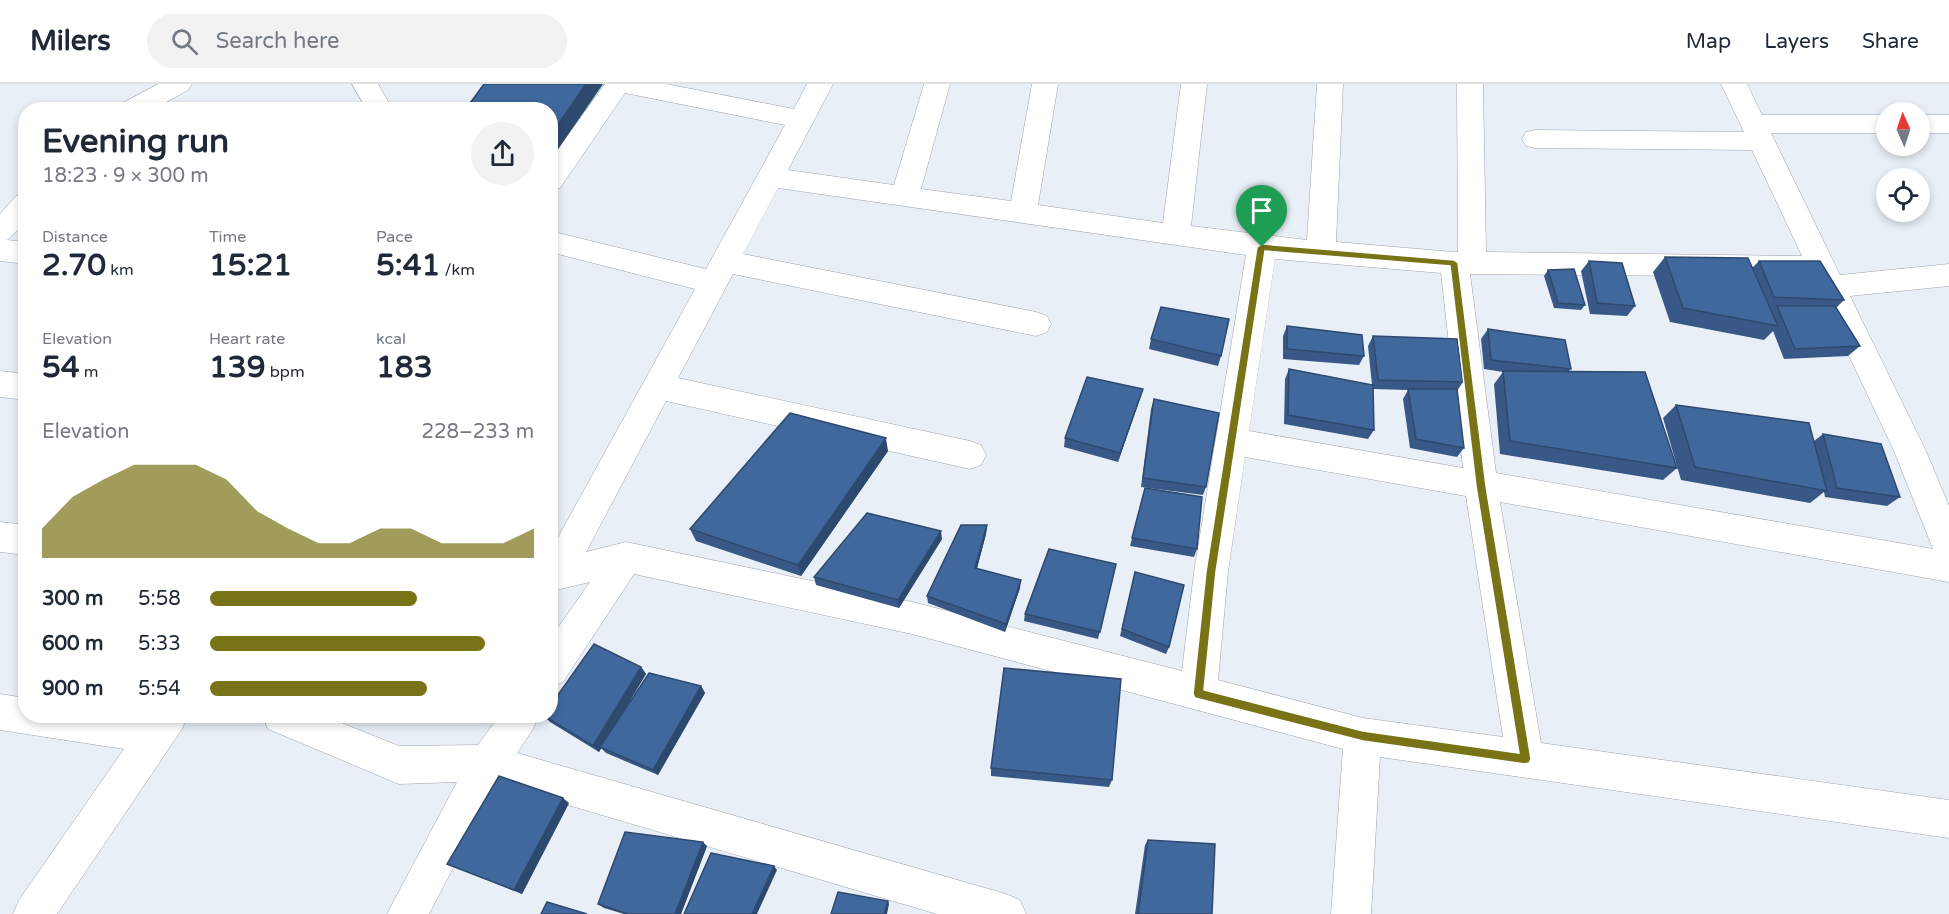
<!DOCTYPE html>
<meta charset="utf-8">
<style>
body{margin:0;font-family:"Varela Round",sans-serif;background:#f2f2f3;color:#1f2937;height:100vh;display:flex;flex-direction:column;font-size:22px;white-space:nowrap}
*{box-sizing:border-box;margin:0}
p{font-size:20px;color:#747a83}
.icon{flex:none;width:33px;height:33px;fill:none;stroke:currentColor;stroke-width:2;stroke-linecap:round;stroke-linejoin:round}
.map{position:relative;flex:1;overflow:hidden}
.sheet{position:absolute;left:18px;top:18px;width:540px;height:621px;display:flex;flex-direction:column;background:#fff;border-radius:24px;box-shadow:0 3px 9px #0003}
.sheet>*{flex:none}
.needle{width:39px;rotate:357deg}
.tools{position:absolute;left:1876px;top:18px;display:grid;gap:12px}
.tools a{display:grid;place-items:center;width:54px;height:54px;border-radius:50%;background:#fff;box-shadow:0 3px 9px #0003;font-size:30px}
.pin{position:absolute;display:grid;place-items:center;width:51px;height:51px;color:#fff;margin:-62px -26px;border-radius:50% 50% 50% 0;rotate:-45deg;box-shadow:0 0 6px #0007}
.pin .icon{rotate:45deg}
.round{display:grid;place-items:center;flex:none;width:63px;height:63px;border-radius:32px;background:#f2f2f3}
.overview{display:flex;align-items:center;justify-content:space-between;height:102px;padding:0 24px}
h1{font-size:33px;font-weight:700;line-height:45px}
.figures{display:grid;grid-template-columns:repeat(3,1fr);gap:9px;height:102px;padding:6px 24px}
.figures div{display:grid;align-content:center}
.figures b{font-size:30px;font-weight:700}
.figures small{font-size:16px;font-weight:400}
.figures p{font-size:16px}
.chart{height:168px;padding:12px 24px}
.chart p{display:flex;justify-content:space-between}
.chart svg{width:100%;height:108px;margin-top:6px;fill:#787317;opacity:.7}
ul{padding:0 24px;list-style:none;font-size:20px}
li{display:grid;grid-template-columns:96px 72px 1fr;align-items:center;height:45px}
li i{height:15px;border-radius:8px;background:#787317}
header{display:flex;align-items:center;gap:36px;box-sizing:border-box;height:84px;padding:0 30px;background:#fff;border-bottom:2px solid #e0e1e3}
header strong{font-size:28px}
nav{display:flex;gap:33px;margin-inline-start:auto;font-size:21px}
.search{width:420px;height:54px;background:#f2f2f3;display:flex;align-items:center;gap:15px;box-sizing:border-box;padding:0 21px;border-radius:33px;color:#747a83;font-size:22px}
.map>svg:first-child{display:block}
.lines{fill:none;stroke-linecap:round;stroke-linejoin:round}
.minor-casing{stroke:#9da2aa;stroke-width:1}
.minor{fill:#fff;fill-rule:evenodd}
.wall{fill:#385987}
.shaded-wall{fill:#2e496e}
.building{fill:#41689d;stroke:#2e496e;stroke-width:1.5}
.route{fill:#787317;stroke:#fff;stroke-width:1.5;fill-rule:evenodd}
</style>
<header>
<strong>Milers</strong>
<div class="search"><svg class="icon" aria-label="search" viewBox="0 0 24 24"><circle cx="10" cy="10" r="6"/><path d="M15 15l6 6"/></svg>Search here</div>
<nav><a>Map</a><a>Layers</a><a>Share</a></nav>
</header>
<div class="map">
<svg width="1949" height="830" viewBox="0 0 1949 830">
<rect width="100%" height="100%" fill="#e9eff7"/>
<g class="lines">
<defs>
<g id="minor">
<polygon points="158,0 192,0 188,6 152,26 117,26 121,20"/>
<polygon points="352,0 378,0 393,26 367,26"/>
<path d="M605,0H666L794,25L807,0H833L788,86L894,101L924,0H950L921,105L1011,117L1032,0H1058L1038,121L1163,139L1181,0H1207L1191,142L1307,156L1317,0H1343L1336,158L1454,168H1458L1457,0H1483L1486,168L1802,172L1752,66L1535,64L1526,62L1522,55L1526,48L1535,46L1744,48L1721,0H1747L1762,31H1887V49H1771L1840,191L1949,180V202L1850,212L1926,367L1949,422V498L1500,418L1541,659L1949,716V754L1380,673L1371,830H1331L1343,665L912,550L634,490L563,598L550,603V555L590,498L556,506H550V468L695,205L550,168V147L706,185L785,41L625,9L560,104L550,107V76ZM778,104L1246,171L1194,488L1182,587L912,518L626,458L586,468L666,317L970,385L981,381L986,371L981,361L970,357L678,294L733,190L1036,252L1047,248L1051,240L1047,232L1036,228L743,170ZM1275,175L1441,189L1463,384L1249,347ZM1810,189L1894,367L1933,465L1496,389L1470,190L1800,193ZM1245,373L1466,412L1503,653L1363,634L1218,596L1228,488Z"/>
<rect x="1920" y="31" width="29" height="18"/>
<polygon points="26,109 26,138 7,156 26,158 26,180 0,177 0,130 16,112"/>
<polygon points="0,287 26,290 26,316 0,313"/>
<polygon points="0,438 26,441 26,471 0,468"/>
<polygon points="0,610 26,614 26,632 187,632 182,645 57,830 13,830 19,816 124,665 0,646"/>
<polygon points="263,632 324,632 399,662 478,661 499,632 538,632 533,645 517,669 1006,810 1020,816 1026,830 937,830 497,700 429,830 387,830 457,698 399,700 268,645"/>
</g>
</defs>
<use href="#minor" class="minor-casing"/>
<use href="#minor" class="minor"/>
</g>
<g class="wall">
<polygon points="1665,173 1752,184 1759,177 1844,216 1836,224 1860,262 1848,272 1784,275 1773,247 1764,256 1670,238 1653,188"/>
<polygon points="1589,177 1635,222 1627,232 1590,230 1581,187"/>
<polygon points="1548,186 1585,221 1581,226 1554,224 1544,192"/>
<polygon points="1287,242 1364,272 1359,281 1283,275 1283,252"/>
<polygon points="1488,245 1571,285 1569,287 1677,384 1663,396 1500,370 1494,300 1503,288 1484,285 1481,255"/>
<polygon points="1373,252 1463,298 1457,307 1464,364 1457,373 1410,364 1403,315 1408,306 1373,305 1374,346 1368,355 1284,340 1285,295 1289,285 1372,301 1368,262"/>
<polygon points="1151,255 1221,272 1218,282 1149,265"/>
<polygon points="1140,314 1118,378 1064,363 1065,354"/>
<polygon points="1154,315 1206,403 1203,411 1141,403 1151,325"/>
<polygon points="1676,321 1814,357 1823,350 1900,413 1887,422 1825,413 1824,408 1810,419 1681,396 1663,334"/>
<polygon points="888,367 801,492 696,457 690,445"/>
<polygon points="1145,404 1197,465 1194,473 1130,462"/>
<polygon points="987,441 986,450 977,484 1020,504 1005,548 928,519 927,512"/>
<polygon points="942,455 899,524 816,501 814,493"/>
<polygon points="1116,480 1098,555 1024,537 1025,530"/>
<polygon points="1135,488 1169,563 1166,570 1120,552"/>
<polygon points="641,583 646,590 621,631 701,602 705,609 658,691 606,669 601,664 599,668 550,638 544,632"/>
<polygon points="991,684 1112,696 1109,703 991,692"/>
<polygon points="569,719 522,810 447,780"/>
<polygon points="1148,756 1212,830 1135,830 1145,761"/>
<polygon points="707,762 681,830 624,830 604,824 598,820"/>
</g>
<g class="shaded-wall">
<polygon points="586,0 603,0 550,77 550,52"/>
<polygon points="1143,305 1140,314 1118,378 1120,369"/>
<polygon points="886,354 888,367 801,492 798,481"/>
<polygon points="987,441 986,450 975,492 975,484"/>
<polygon points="941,447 942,455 899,524 898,516"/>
<polygon points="1021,496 1020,504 1005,548 1006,540"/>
<polygon points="641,583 646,590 599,668 593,662"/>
<polygon points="701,602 705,609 658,691 653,686"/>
<polygon points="563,714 569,719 522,810 514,806"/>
<polygon points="703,758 707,762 681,830 675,830"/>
<polygon points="774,782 777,786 757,830 752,830"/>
<polygon points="888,817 889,820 887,830 884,830"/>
</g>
<g class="building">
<polygon points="484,0 586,0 550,52 550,26 465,26"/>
<polygon points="1665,173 1748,174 1778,242 1683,224"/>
<polygon points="1589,177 1622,179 1635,222 1597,219"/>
<polygon points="1759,177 1820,177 1844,216 1774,213"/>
<polygon points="1574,185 1585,221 1558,219 1548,186"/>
<polygon points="1777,222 1835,222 1860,262 1795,265"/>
<polygon points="1161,223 1229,235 1221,272 1151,255"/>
<polygon points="1287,242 1362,251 1364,272 1287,265"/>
<polygon points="1488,245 1565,256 1571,285 1491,276"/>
<polygon points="1373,252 1457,255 1463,298 1378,296"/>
<polygon points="1289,285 1373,301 1374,346 1288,331"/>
<polygon points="1503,287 1645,288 1677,384 1510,357"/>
<polygon points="1087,293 1143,305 1120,369 1065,354"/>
<polygon points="1408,305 1457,305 1464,364 1416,355"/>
<polygon points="1154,315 1219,329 1206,403 1143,394"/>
<polygon points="1676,321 1809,339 1827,407 1695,383"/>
<polygon points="790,329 886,354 798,481 690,445"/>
<polygon points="1823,350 1881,360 1900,413 1837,404"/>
<polygon points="1145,404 1202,413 1197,465 1132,454"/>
<polygon points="867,429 941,447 898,516 814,493"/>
<polygon points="961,441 987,441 975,484 1021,496 1006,540 927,512"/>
<polygon points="1049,465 1116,480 1100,548 1025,530"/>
<polygon points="1135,488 1184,501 1169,563 1122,545"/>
<polygon points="594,560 641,583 593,662 544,632 550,632 550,622"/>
<polygon points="1004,584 1121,595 1112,696 991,684"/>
<polygon points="649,589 701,602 653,686 600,663"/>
<polygon points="499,692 563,714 514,806 447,780"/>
<polygon points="625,748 703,758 675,830 628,830 598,820"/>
<polygon points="1148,756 1215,760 1212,830 1138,830"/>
<polygon points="711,769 774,782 752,830 684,830"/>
<polygon points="838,808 888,817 884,830 831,830"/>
<polygon points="547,818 587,830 541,830"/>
</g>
<path class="route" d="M1262,160L1454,176L1458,179L1486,402L1531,675L1529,679L1525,680L1363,657L1195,614L1193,610L1206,488L1257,163ZM1265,167L1450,182L1476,402L1519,669L1363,647L1204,606L1216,488Z"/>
</svg>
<div class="tools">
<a><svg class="needle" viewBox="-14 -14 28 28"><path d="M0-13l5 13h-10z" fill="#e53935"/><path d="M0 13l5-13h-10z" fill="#747a83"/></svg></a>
<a><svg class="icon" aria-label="locate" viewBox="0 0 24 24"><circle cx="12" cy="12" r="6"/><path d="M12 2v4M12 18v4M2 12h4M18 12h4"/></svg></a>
</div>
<div class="pin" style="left:1262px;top:163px;background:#1e9e55"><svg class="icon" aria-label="arrive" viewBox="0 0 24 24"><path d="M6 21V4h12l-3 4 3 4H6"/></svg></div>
<section class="sheet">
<div class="overview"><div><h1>Evening run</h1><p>18:23 · 9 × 300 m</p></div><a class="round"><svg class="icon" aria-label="share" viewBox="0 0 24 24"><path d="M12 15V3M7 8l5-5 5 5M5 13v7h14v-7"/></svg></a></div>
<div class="figures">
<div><p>Distance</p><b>2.70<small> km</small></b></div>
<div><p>Time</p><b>15:21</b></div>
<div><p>Pace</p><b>5:41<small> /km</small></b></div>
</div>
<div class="figures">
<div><p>Elevation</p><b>54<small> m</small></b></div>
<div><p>Heart rate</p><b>139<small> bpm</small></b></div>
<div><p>kcal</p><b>183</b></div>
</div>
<div class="chart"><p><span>Elevation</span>228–233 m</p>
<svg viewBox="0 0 160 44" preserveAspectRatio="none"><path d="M0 44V32L10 19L20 12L30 6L40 6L50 6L60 12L70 25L80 32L90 38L100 38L110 32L120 32L130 38L140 38L150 38L160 32V44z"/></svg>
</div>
<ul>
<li><b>300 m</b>5:58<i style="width:64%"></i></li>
<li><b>600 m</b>5:33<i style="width:85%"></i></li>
<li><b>900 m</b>5:54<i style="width:67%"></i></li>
</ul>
</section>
</div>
